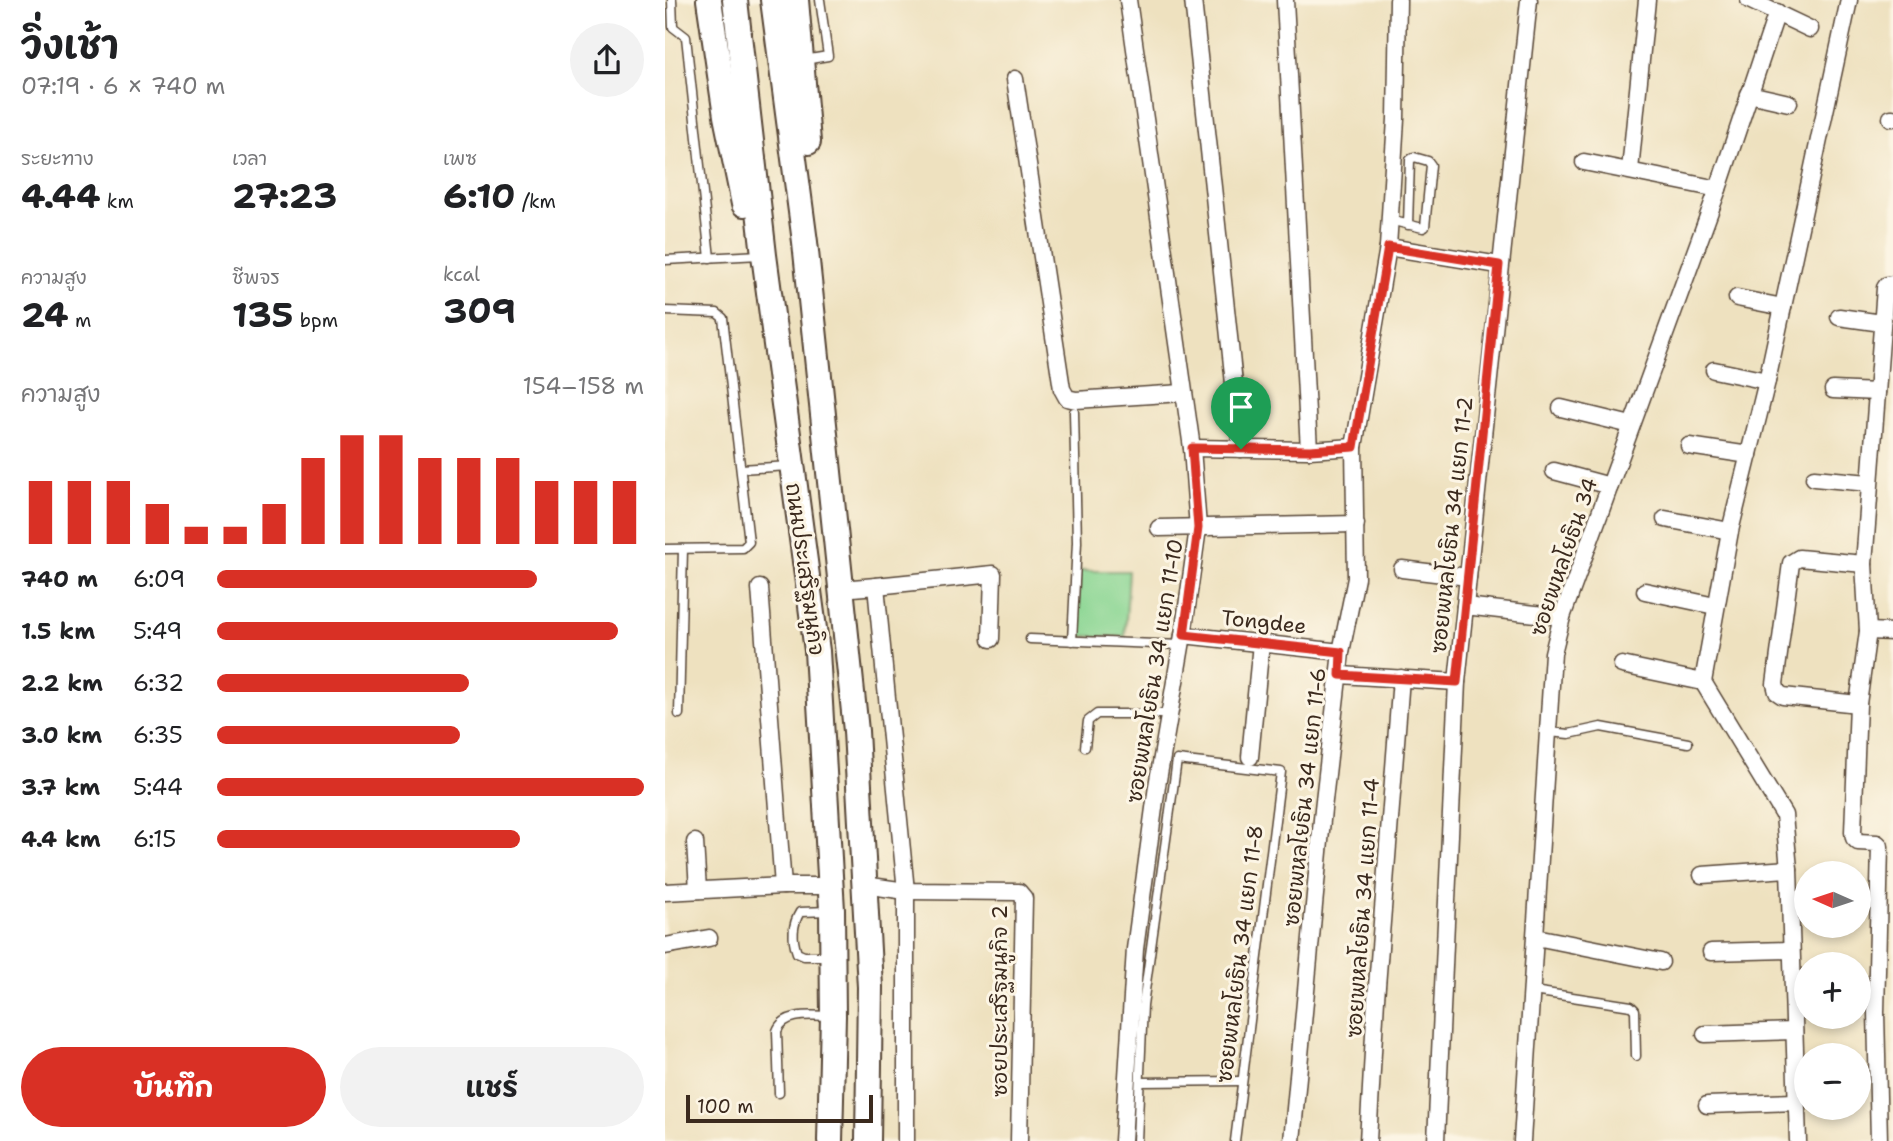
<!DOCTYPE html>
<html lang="th">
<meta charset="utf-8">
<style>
body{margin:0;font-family:"Shantell Sans","Playpen Sans Thai",sans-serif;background:#f2f2f2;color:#202124;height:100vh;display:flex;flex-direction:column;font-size:26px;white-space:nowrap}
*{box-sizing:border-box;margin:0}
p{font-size:23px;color:#757577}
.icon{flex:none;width:38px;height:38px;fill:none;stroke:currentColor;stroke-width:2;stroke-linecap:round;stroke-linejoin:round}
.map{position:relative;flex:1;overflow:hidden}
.panel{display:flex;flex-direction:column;background:#fff;width:665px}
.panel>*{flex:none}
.needle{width:46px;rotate:273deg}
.buttons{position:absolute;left:1129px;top:861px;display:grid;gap:14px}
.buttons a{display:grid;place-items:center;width:77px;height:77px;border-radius:50%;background:#fff;box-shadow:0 4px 10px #0003;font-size:35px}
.scale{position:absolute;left:21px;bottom:18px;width:187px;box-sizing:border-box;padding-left:7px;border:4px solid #3b2a1e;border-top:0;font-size:19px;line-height:24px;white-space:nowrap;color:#3b2a1e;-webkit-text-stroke:5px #fcf5e5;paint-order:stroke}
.pin{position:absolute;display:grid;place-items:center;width:60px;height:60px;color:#fff;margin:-72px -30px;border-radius:50% 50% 50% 0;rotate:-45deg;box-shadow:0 0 7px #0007}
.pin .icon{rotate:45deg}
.round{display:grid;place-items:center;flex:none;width:74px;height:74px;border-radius:37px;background:#f2f2f2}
.overview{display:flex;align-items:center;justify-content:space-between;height:119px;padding:0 21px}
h1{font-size:38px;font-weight:700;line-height:52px}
.metrics{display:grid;grid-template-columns:repeat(3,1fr);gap:10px;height:119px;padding:7px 21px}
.metrics div{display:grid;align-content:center}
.metrics b{font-size:35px;font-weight:700}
.metrics small{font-size:19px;font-weight:400}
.metrics p{font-size:19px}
.chart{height:196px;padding:14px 21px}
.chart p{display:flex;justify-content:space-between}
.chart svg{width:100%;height:126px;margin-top:7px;stroke:#d93025;stroke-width:6}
.button{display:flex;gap:14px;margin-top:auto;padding:14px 21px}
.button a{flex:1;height:80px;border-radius:42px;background:#d93025;color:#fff;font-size:28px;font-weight:700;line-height:80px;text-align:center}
.button a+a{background:#f2f2f2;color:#202124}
ul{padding:0 21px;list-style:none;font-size:23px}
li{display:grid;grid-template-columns:112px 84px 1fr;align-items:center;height:52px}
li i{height:18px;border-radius:9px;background:#d93025}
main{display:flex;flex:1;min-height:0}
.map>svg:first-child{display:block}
.green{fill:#89d592;stroke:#628058;stroke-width:2}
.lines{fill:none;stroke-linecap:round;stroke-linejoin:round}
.service-casing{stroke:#564536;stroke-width:11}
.minor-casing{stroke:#564536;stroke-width:19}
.primary-casing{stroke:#564536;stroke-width:28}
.service{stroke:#fff;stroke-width:8}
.minor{stroke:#fff;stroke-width:16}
.primary{stroke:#fff;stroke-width:24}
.route-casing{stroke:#fff;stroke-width:14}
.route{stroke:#d93025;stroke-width:9}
.labels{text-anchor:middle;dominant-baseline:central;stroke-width:6;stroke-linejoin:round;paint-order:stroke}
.street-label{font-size:21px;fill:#3b2a1e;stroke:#fcf5e5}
</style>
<main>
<section class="panel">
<div class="overview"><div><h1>วิ่งเช้า</h1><p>07:19 · 6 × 740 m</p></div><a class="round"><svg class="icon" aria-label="share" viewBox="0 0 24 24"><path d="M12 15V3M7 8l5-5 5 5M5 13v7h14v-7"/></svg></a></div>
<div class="metrics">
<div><p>ระยะทาง</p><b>4.44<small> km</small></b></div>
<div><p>เวลา</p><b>27:23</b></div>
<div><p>เพซ</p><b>6:10<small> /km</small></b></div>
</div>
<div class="metrics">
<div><p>ความสูง</p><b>24<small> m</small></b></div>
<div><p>ชีพจร</p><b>135<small> bpm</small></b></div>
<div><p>kcal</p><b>309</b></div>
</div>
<div class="chart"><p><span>ความสูง</span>154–158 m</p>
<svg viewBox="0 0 160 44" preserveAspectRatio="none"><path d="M5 44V22M15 44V22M25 44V22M35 44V30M45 44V38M55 44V38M65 44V30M75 44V14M85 44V6M95 44V6M105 44V14M115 44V14M125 44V14M135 44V22M145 44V22M155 44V22"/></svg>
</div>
<ul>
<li><b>740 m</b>6:09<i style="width:75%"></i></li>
<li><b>1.5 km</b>5:49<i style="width:94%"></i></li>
<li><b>2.2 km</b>6:32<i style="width:59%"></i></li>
<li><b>3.0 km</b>6:35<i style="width:57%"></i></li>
<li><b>3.7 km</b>5:44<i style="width:100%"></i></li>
<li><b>4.4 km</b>6:15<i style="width:71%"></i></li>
</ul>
<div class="button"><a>บันทึก</a><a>แชร์</a></div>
</section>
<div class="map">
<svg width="1228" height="1141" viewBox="0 0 1228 1141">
<rect width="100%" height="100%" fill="#fcf5e5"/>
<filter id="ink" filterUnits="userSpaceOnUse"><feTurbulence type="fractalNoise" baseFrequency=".0143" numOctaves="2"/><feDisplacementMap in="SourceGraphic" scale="14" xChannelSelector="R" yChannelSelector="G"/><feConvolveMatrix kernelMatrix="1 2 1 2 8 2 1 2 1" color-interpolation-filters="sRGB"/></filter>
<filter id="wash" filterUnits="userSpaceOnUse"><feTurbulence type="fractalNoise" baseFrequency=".00686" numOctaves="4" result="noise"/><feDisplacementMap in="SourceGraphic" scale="28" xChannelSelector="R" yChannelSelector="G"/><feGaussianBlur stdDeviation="1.57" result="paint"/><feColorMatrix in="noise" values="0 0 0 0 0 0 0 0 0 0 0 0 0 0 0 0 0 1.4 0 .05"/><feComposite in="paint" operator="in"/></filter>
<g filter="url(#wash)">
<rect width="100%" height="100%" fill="#eee1bf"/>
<polygon class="green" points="414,571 464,571 460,637 412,636"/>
</g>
<g filter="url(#ink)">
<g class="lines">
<defs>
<g id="service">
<polyline points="7,0 8,27 21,37 45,258"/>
<polyline points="139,60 163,56 155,0"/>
<polyline points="724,220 758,228 760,227 766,165 763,161 749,157 745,160 743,225"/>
<polyline points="0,260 95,255"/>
<polyline points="0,311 52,313 58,318 84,542 78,548 0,549"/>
<polyline points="76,469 124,466"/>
<polyline points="365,639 516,645"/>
<polyline points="407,641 412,542 409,412"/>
<polyline points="14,714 18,549"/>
<polyline points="884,732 904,734 936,727 1023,743"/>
<polyline points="420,747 423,721 432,714 504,714"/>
<path d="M164,956H139L132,953C127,939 127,925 135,912L165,911"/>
<polyline points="868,991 966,1006 970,1010 971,1056"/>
<polyline points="475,1082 577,1081"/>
<path d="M114,1093L112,1031C119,1011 149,1016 167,1016"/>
<polyline points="472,1141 478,1005 512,760 616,772 570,1141"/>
</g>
<g id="minor">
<polyline points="528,0 576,449"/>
<polyline points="620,0 644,450"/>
<polyline points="1084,0 1145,29"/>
<polyline points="350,79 397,389 402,398 411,400 517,393"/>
<polyline points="1084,94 1124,103"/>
<polyline points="1226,118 1228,118"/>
<polyline points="919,162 1053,189"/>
<polyline points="965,170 982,0"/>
<polyline points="723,247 834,265"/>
<polyline points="1072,298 1118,307"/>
<polyline points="1174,317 1217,323"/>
<polyline points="1049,370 1102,381"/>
<polyline points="1168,390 1212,392"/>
<polyline points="896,408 966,425"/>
<polyline points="1024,446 1084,455"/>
<polyline points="527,448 644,450 689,447"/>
<polyline points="889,471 945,486"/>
<polyline points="1149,478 1204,483"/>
<polyline points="1000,519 1065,531"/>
<polyline points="494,528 691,524"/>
<polyline points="737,569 803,577"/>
<polyline points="211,586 328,574 326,639"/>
<polyline points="95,588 118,886"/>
<polyline points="176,589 211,586 241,891 241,1141"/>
<polyline points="980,591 1050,606"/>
<polyline points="800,606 897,617"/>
<polyline points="1203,631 1228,632"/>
<polyline points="518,635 676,652"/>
<polyline points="957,665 1038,682"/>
<polyline points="675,675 792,682"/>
<polyline points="1193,704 1118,696 1112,692 1110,684 1126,563 1134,558 1199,564"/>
<polyline points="585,757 596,643"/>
<polyline points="30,842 33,890"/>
<polyline points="1037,875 1124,869"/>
<polyline points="199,885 241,891 354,892 359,898 354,1141"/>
<polyline points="0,892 118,886 166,886"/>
<polyline points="871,937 996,962"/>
<polyline points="0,946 44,938"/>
<polyline points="1046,952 1126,950"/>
<polyline points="1040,1034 1129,1031"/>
<polyline points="1042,1105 1131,1102"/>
<polyline points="458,1141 470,949 492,786 518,635 533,528 527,448 463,0"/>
<polyline points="627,1141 658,809 676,652 691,578 689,447 723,247 731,119 733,0"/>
<polyline points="703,1141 711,999 736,678"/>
<polyline points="771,1141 792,682 864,0"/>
<polyline points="857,1141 888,653 897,617 1053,189 1112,12"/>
<polyline points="1133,1141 1124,869 1119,815 1038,682 1065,531 1102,381 1184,0"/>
<polyline points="1214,1141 1211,1012 1215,846 1212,843 1193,842 1189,838 1188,832 1193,704 1203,631 1199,564 1220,288 1222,285 1228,284"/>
</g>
<g id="primary">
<polyline points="44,0 61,116 79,204"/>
<polyline points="70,0 99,255 152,651 167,910 168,1016 165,1141"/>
<polyline points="108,0 140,242 191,731 205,987 203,1141"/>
<polyline points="131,0 143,142"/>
</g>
</defs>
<use href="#service" class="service-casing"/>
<use href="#minor" class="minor-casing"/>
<use href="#primary" class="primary-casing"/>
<use href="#service" class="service"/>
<use href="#minor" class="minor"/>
<use href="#primary" class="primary"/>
</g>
</g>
<g class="lines" filter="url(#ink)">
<defs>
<polygon id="route" points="723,247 834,265 792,682 675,675 676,652 519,635 533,528 527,448 645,450 689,447"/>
</defs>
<use href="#route" class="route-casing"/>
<use href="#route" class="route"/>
</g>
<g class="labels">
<g class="street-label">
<text transform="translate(787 525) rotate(-84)">ซอยพหลโยธิน 34 แยก 11-2</text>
<text transform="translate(899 557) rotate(-71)">ซอยพหลโยธิน 34</text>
<text transform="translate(140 569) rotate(82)">ถนนประเสริฐมนูกิจ</text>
<text transform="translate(599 622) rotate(6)">Tongdee</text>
<text transform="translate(490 671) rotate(-81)">ซอยพหลโยธิน 34 แยก 11-10</text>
<text transform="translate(640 797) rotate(-84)">ซอยพหลโยธิน 34 แยก 11-6</text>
<text transform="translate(698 908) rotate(-86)">ซอยพหลโยธิน 34 แยก 11-4</text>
<text transform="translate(575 954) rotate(-83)">ซอยพหลโยธิน 34 แยก 11-8</text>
<text transform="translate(335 1001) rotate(-90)">ซอยประเสริฐมนูกิจ 2</text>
</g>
</g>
</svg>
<div class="buttons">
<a><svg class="needle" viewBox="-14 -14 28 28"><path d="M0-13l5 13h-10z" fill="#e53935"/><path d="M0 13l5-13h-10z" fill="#757577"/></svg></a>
<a>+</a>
<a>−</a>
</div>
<div class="scale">100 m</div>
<div class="pin" style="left:576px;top:449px;background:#1e9e55"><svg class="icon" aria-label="arrive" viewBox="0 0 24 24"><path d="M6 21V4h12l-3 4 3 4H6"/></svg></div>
</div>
</main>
